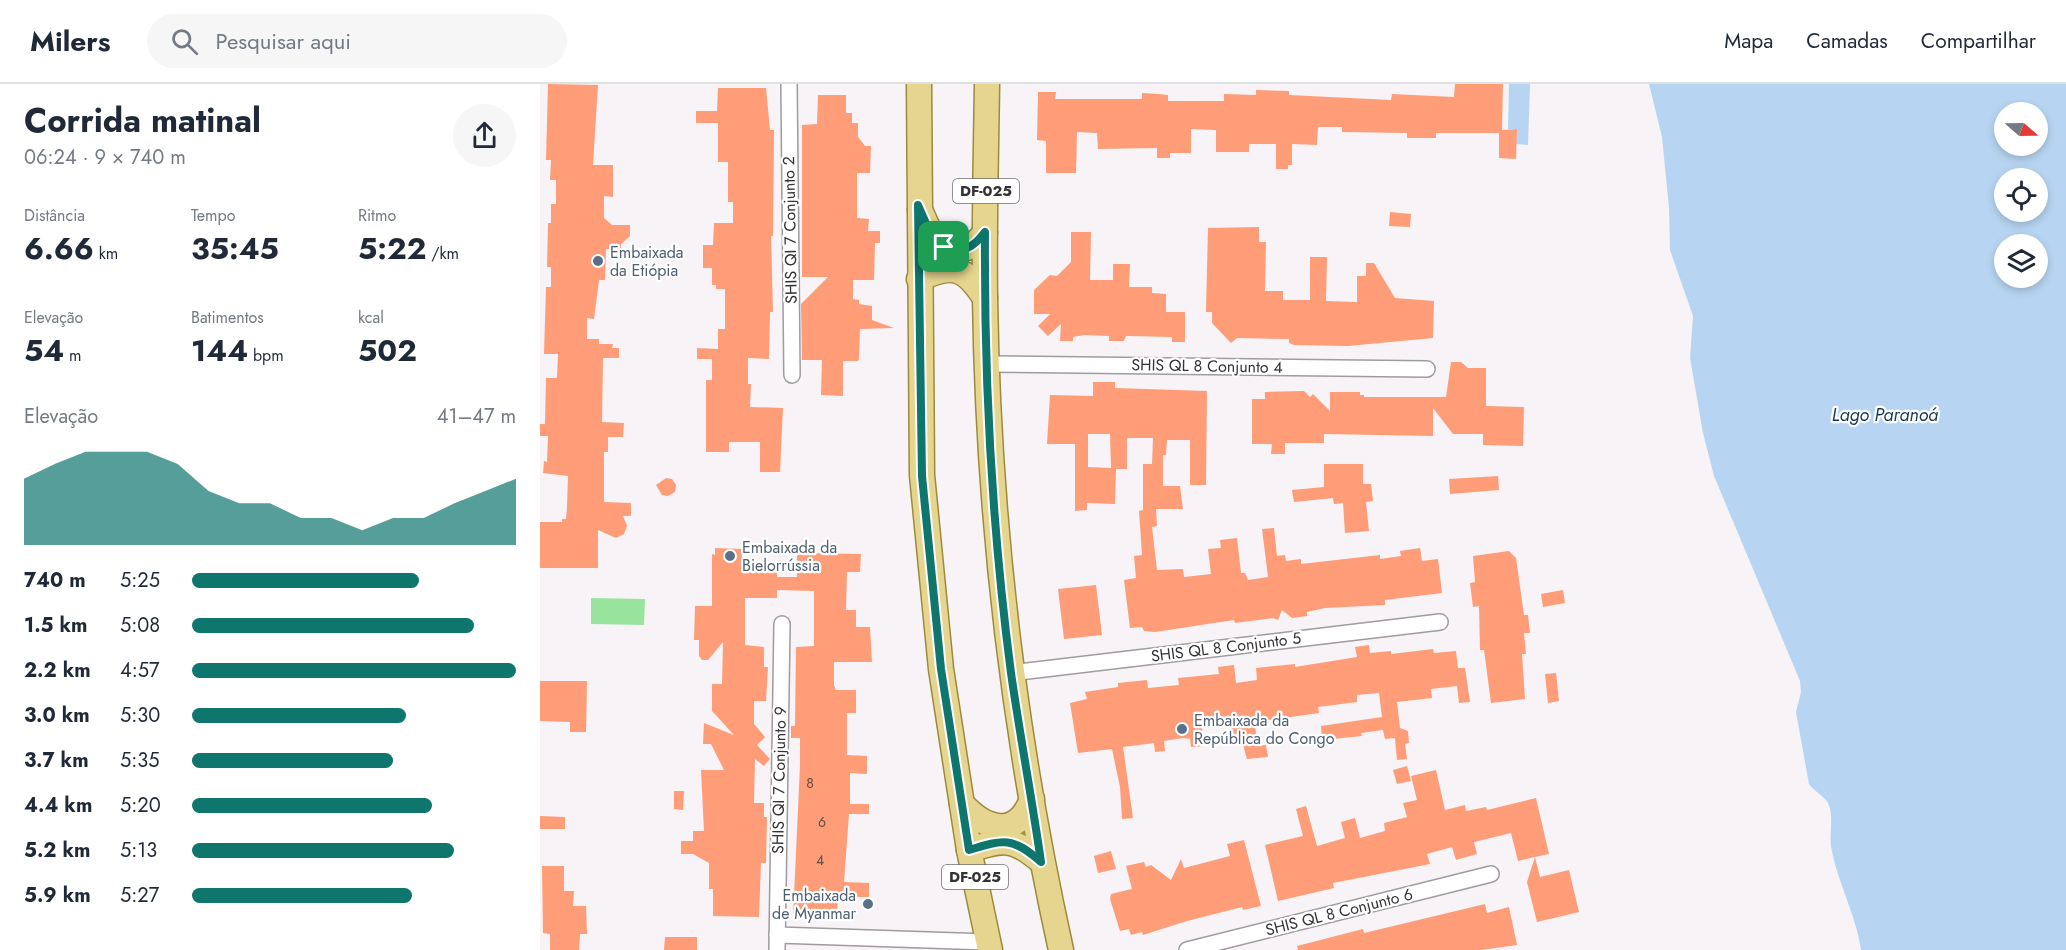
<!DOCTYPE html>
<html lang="pt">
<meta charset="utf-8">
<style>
body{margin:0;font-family:Jost,sans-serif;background:#f6f6f7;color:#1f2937;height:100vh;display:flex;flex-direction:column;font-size:22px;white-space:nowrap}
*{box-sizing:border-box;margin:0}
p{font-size:20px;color:#747a83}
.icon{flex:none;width:33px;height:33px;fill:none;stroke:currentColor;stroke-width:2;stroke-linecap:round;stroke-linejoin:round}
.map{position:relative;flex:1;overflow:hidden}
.details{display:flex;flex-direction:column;background:#fff;width:540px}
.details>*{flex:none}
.needle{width:39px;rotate:110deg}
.tools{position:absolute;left:1454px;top:18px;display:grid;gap:12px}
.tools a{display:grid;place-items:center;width:54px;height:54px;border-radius:50%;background:#fff;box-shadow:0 3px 9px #0003;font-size:30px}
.pin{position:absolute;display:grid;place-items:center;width:51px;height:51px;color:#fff;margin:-26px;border-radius:12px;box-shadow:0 3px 9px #0006}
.round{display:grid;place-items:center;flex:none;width:63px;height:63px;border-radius:32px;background:#f6f6f7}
.overview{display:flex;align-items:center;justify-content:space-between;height:102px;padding:0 24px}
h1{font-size:33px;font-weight:700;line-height:45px}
.metrics{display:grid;grid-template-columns:repeat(3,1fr);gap:9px;height:102px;padding:6px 24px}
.metrics div{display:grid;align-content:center}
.metrics b{font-size:30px;font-weight:700}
.metrics small{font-size:16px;font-weight:400}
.metrics p{font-size:16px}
.chart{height:168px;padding:12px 24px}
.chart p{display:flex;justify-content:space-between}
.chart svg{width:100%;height:108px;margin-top:6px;fill:#0f766e;opacity:.7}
ul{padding:0 24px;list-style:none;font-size:20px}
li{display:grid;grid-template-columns:96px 72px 1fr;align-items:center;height:45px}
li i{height:15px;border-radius:8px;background:#0f766e}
header{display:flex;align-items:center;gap:36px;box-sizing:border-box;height:84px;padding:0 30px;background:#fff;border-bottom:2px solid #e0e1e3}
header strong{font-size:28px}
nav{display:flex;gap:33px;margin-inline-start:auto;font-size:21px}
.search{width:420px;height:54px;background:#f6f6f7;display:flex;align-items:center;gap:15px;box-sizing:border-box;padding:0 21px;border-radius:33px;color:#747a83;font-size:22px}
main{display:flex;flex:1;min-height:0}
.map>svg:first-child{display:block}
.green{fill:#98e49f}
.water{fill:#b7d5f2;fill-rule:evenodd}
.building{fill:#fe9d77;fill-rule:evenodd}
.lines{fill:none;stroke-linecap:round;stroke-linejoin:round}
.minor-casing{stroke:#9f9b9f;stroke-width:18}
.primary-casing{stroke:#9d8a3e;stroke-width:27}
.minor{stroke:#fff;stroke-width:15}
.primary{stroke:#e6d58e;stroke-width:24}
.route-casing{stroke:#fff;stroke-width:12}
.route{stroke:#0f766e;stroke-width:8}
.service-dot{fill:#5c6f8a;stroke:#fff;stroke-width:2}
.labels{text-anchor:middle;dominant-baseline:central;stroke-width:4.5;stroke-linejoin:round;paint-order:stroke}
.number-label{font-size:14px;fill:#664d45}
.shield{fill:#fff;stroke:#717071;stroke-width:1.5}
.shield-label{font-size:15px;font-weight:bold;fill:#343234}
.street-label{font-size:16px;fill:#343234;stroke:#fff}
.service-label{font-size:16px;fill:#4e5e75;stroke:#fff;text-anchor:start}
.water-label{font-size:18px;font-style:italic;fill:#173854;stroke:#fff}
</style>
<header>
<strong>Milers</strong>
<div class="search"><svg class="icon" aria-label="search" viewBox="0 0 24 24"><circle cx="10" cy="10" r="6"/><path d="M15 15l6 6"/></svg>Pesquisar aqui</div>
<nav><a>Mapa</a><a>Camadas</a><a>Compartilhar</a></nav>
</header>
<main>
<section class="details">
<div class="overview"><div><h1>Corrida matinal</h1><p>06:24 · 9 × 740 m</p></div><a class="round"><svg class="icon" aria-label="share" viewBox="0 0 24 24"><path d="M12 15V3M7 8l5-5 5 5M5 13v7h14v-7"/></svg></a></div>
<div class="metrics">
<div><p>Distância</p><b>6.66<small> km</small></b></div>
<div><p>Tempo</p><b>35:45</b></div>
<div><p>Ritmo</p><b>5:22<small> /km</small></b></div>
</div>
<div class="metrics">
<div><p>Elevação</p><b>54<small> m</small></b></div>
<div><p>Batimentos</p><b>144<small> bpm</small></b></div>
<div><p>kcal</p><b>502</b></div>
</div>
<div class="chart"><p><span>Elevação</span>41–47 m</p>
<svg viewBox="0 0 160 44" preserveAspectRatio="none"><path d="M0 44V17L10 11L20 6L30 6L40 6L50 11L60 22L70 27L80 27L90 33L100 33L110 38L120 33L130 33L140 27L150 22L160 17V44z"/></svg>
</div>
<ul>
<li><b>740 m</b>5:25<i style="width:70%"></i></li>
<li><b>1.5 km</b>5:08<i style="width:87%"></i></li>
<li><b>2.2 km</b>4:57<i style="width:100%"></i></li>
<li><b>3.0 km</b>5:30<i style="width:66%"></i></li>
<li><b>3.7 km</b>5:35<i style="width:62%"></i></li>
<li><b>4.4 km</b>5:20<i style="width:74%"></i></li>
<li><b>5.2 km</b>5:13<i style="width:81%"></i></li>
<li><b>5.9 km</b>5:27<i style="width:68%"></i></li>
</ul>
</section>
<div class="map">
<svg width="1526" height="866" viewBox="0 0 1526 866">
<rect width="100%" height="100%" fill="#f7f3f7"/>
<polygon class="green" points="51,514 105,515 104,541 51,540"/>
<g class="water">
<polygon points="969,0 990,0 988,61 976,60 976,45 968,45"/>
<path d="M1109,0H1526V866H1321C1316,830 1297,798 1291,762C1289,749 1295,727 1286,716C1281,710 1274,707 1269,700L1256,628L1261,608L1260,597L1174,392L1163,349L1150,274L1153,232L1130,166L1129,124L1122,53ZM1464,28H1497V62H1464ZM1464,94H1497V128H1464ZM1464,160H1497V194H1464Z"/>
</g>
<g class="building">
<polygon points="8,0 58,1 53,81 73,81 73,113 64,112 64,134 72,141 90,141 90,152 81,160 81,165 66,165 65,196 59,196 54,235 47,234 47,255 59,255 59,260 73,260 72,264 79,264 79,274 63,274 62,338 84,339 83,353 68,353 68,368 64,368 64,418 91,419 91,432 83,432 87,442 84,450 76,454 58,446 58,484 0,484 0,438 22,438 22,435 26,435 27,423 28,392 3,389 4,377 7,378 8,352 0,352 0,340 5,340 6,294 17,294 18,270 4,270 6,203 11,203 11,183 7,183 8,139 11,139 11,120 16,120 16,96 10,96 11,76 6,76"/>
<polygon points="915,0 963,0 962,46 977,45 976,75 959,74 959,49 896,49 896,54 867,54 867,49 802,48 802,43 778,43 777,61 752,60 752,81 748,81 748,85 736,85 736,60 709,60 709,68 676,68 676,46 651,45 651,69 630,69 630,74 617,74 617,64 558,65 557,49 537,48 536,89 506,89 506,57 497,56 498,8 516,8 515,15 602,15 602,9 619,10 628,11 628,17 684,17 684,10 716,11 716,6 749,7 749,11 851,16 852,10 914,13"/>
<polygon points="178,4 226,4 230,46 234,46 233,152 231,152 233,228 230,228 229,275 208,274 208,300 211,300 210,323 243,324 240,388 220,388 220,358 189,358 189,368 166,368 166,296 172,296 172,275 157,275 157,264 178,265 178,245 185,245 185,205 176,205 176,201 172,201 172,184 163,184 163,161 173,161 174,139 193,139 193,118 188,118 188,78 178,78 178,39 156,39 156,27 177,27"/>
<polygon points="278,11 306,11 306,29 312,29 312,39 318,39 318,53 325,62 331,62 330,89 317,89 317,134 329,135 328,147 340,147 340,159 335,159 334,196 313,196 313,215 319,216 319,220 332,222 332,236 354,244 320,245 319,275 318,277 303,277 303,312 281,311 282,276 262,276 261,220 288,193 262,193 262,41 277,40"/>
<polygon points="850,128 871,130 870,143 849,142"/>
<polygon points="719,143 719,158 726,158 725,207 743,207 743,216 770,216 770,173 787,173 786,217 817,218 817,192 826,192 826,179 834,179 855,214 894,217 893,254 808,262 754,261 749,259 749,255 697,254 691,259 672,239 672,228 666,228 668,144"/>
<polygon points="531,148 551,148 550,196 573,196 573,180 590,180 589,203 612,203 612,209 626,210 626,228 645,228 645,258 632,258 632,253 586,252 584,257 569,257 569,252 544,251 533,253 533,257 520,257 521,240 508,252 498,242 510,230 494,230 494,206 510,191 517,192 531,178"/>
<polygon points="911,278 921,278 928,284 946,284 946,322 984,323 983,362 943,361 943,350 913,350 893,324 893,352 784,350 784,359 745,359 745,370 731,370 732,360 712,360 712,315 725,315 725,308 764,307 770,313 773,310 790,327 790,308 820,308 820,311 824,311 824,313 906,313"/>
<path d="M553,298H575V304L667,307L666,401H650V356H627L626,371H623V402H640L643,425H616L617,442L612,443L617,486L643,485L644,493L671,490L668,465L681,464L680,456L697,454L701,489H705L708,496L728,493L722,445L734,444L737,472L745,471L746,477L761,475V480L840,471V475L861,472L860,467L880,464L882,477L898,475L902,509L845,516V521L785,524L767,528V532L752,534L742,526L738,536L733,534L695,539L694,536L615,548L604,547L602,543L590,544L584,496L596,494L594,472L602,471L599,427L603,426V380H612L613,354H587V385H576L575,420L547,419V426L535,427V360H507L510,311L553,312ZM548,350H570L571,384L548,383Z"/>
<polygon points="784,380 823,380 823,400 831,400 833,417 826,418 829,447 805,449 803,419 794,420 793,414 754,418 752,406 784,403"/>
<polygon points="958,392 959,406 910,410 909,395"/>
<polygon points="126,394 132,395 136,401 135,408 128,412 122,411 116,401"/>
<polygon points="175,464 202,465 202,479 237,479 237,493 257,493 257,469 321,470 320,488 307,488 306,526 316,526 316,543 330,543 332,578 294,578 294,601 296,606 316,606 316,629 307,629 307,671 327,672 327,690 310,689 310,720 329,720 329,730 309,730 304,798 329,799 329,813 298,813 297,834 253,834 260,681 260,654 251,654 251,642 255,642 256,563 274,562 274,507 237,506 237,514 205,514 205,561 224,563 224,583 228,583 226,617 214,617 214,640 225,653 217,661 230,675 224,682 215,675 214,719 224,719 224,733 227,733 226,779 221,779 219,833 173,832 173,805 169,805 169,779 153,770 141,770 141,757 153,757 153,747 164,747 161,686 184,686 171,660 163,660 164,639 194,651 172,627 172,600 182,600 183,558 168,576 162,576 159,572 159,556 154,556 155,522 172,522 172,470 175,471"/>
<polygon points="969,467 976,474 984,531 988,531 990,549 984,549 986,570 982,570 985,615 951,619 944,566 940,566 939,522 933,523 930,499 935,498 933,472"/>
<polygon points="556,501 562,551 524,555 518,505"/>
<polygon points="1023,506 1025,519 1003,523 1001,510"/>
<polygon points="829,561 830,569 851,567 851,570 893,565 894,569 916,567 918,584 925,584 930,618 919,619 917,602 891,605 892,614 857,618 860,644 868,647 869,659 865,660 867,675 857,676 855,654 845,655 843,646 821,649 822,652 782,656 781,642 842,633 839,609 817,611 817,618 778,623 779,629 715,638 717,662 726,661 728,673 707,675 702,657 693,658 691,641 662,644 664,662 651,663 650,655 643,654 624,657 625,667 615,668 614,659 583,663 593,734 582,735 580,703 572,665 538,669 530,619 547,615 545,608 578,603 578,599 607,596 608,604 639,601 638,594 679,590 678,583 694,581 696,599 717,596 716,584 755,580 755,583 817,573 815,563"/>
<polygon points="1016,589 1019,617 1008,619 1005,590"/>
<polygon points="0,597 47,597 46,648 30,648 30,638 0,637"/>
<polygon points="867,682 871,697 857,700 853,686"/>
<polygon points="896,686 905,726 925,721 926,727 946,723 947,726 996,714 1009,770 995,773 1000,793 1029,786 1039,828 997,838 987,798 995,773 978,777 971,749 934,758 937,770 916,776 912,763 887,770 890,780 793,799 794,804 738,817 725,761 763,752 756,725 766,722 777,762 805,754 801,738 815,734 820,754 845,747 844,739 867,733 863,719 877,716 871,692"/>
<polygon points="134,707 144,707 143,726 134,725"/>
<polygon points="0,732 25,733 25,745 0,745"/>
<polygon points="704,756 721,822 703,826 702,823 647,837 603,851 602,848 591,851 589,845 580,847 570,815 571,810 592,805 586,782 604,778 606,783 611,781 631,796 641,775 644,784 690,772 687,760"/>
<polygon points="571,767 576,785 558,789 554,772"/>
<polygon points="2,782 24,782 24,807 34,807 33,822 46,822 47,850 40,850 39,866 10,866 10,850 3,849"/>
<polygon points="945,820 947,829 969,823 977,861 941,866 758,866 757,862 823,845 824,849"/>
<polygon points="125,853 157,853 157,866 124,866"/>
</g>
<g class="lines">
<defs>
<g id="minor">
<polyline points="249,0 252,291"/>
<polyline points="448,280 887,285"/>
<polyline points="471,589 900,538"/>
<polyline points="237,851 448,858"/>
<polyline points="237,866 242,540"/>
<polyline points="647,866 951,790"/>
</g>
<g id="primary">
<polyline points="379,0 382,391 401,585 429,766 450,866"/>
<path d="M447,0C446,71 444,142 445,213C448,432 474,653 521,866"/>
<path d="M380,126L389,146L404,163C424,169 433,164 445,149"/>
<path d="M379,195C413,179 425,183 445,214"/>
<path d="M422,720C446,746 477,755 492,715"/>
<path d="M429,766C464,755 473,753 502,778"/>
</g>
</defs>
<use href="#minor" class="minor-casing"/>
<use href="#primary" class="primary-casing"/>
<use href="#minor" class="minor"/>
<use href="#primary" class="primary"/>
</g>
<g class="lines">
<defs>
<path id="route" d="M378,121L389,146L404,163C424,169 433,164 445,148C444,295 452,444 471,589C480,652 492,715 501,778C473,753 464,755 429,766L401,585L382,392Z"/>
</defs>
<use href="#route" class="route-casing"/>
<use href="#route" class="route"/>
</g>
<g class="service-dot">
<circle cx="58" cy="177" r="6"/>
<circle cx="190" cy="472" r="6"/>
<circle cx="642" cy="645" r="6"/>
<circle cx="328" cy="820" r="6"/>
</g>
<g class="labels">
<g class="number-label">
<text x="270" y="699">8</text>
<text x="282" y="738">6</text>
<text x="280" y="776">4</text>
</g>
<g class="shield">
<rect x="413" y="95" width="66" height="24" rx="4.5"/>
<rect x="402" y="781" width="66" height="24" rx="4.5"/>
</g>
<g class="shield-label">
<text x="446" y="107">DF-025</text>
<text x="435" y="793">DF-025</text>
</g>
<g class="street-label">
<text transform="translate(250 146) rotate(-91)">SHIS QI 7 Conjunto 2</text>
<text transform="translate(667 282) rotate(1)">SHIS QL 8 Conjunto 4</text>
<text transform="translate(686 563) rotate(-7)">SHIS QL 8 Conjunto 5</text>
<text transform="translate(239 696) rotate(-89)">SHIS QI 7 Conjunto 9</text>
<text transform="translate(799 828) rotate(-14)">SHIS QL 8 Conjunto 6</text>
</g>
<g class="service-label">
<text x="70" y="168">Embaixada<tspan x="70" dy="18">da Etiópia</tspan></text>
<text x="202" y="463">Embaixada da<tspan x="202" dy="18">Bielorrússia</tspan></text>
<text x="654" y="636">Embaixada da<tspan x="654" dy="18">República do Congo</tspan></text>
<text x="316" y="811" text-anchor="end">Embaixada<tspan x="316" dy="18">de Myanmar</tspan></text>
</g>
<g class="water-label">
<text x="1345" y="331">Lago Paranoá</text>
</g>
</g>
</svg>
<div class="tools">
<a><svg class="needle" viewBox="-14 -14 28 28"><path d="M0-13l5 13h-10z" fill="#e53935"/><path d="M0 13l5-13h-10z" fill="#747a83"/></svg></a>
<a><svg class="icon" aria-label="locate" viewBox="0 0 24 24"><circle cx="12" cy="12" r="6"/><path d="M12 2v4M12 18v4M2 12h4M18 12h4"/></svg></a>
<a><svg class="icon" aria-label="layers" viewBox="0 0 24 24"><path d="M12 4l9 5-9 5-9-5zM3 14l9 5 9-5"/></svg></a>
</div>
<div class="pin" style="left:404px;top:163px;background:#1e9e55"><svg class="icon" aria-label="arrive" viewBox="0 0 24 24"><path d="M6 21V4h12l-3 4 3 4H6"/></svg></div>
</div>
</main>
